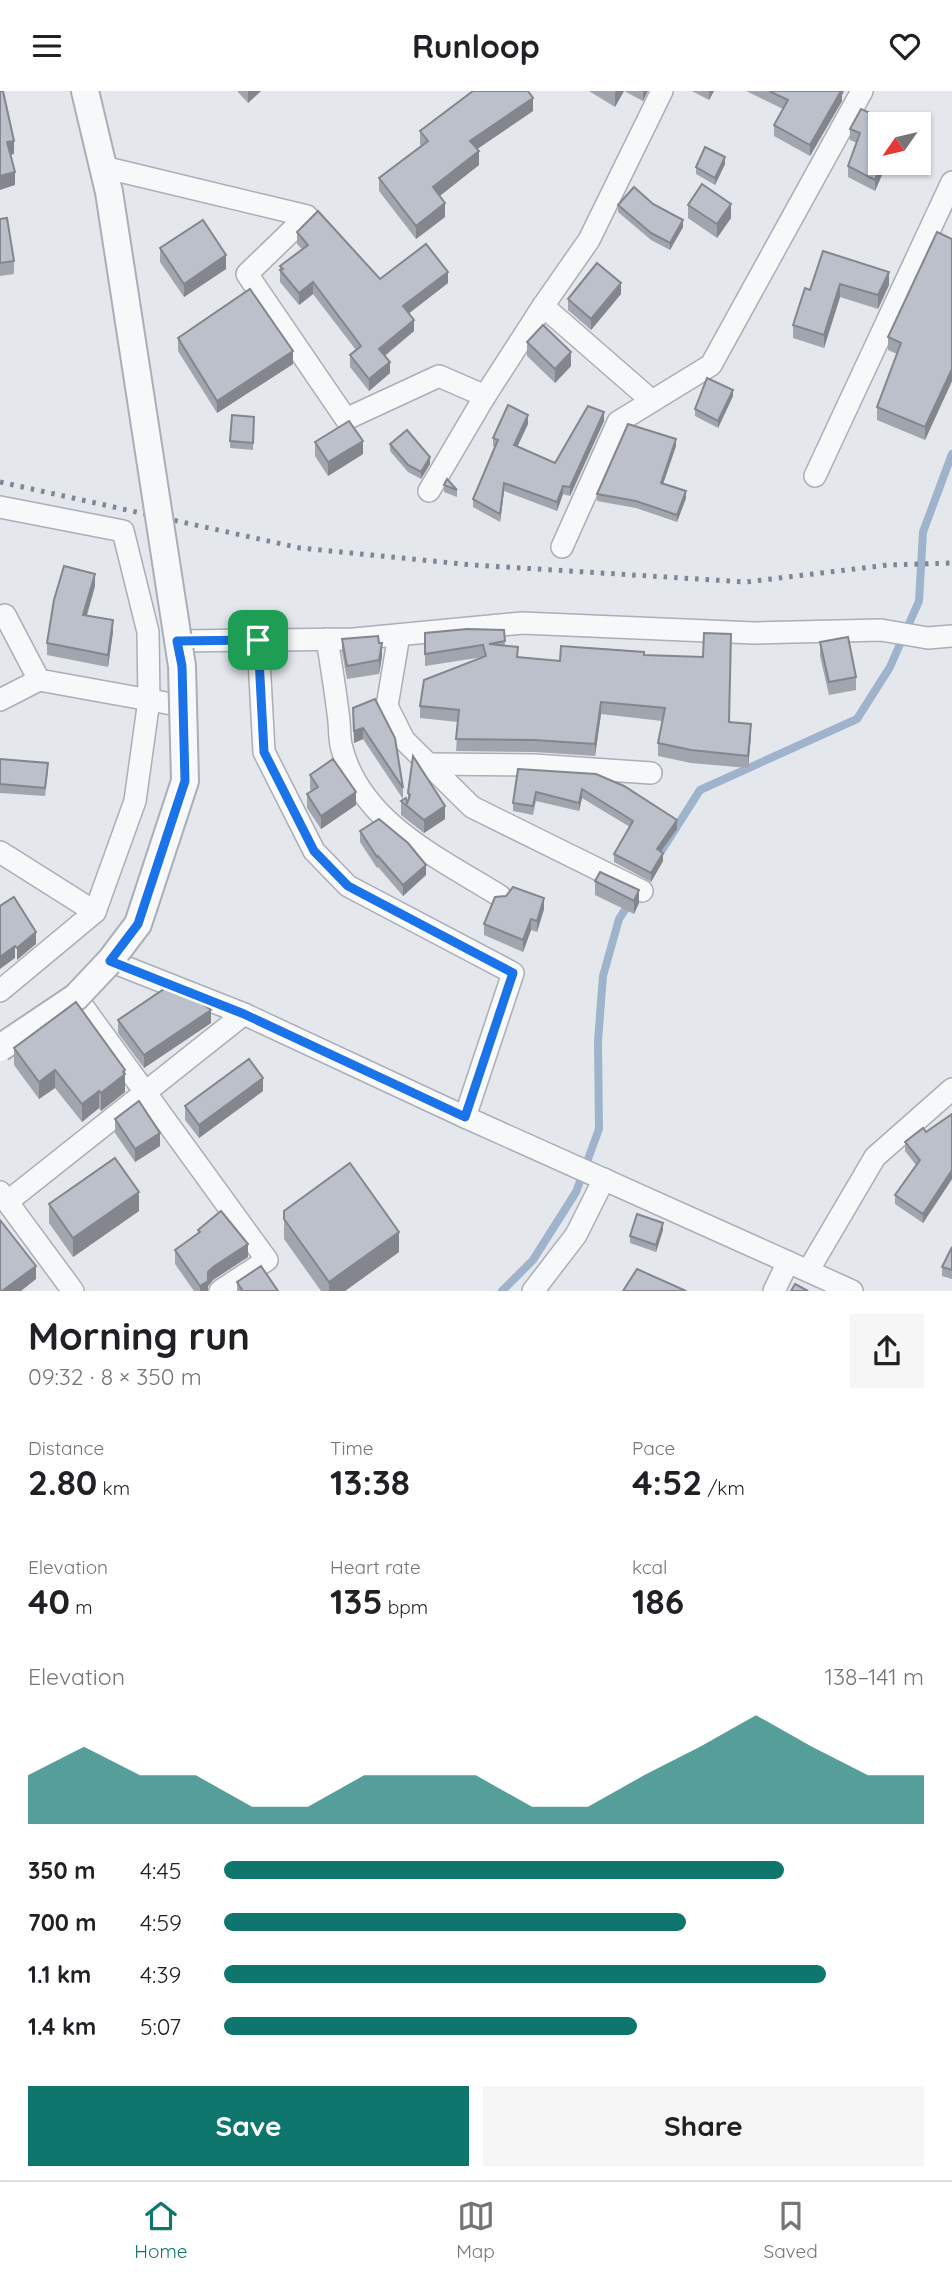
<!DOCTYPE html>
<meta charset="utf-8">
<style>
body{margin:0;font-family:Quicksand,sans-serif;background:#f6f6f6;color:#202124;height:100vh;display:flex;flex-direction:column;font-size:26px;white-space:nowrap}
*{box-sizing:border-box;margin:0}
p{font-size:23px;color:#757577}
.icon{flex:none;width:38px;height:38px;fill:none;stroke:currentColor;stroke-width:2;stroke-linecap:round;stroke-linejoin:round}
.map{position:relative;height:1200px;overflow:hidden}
.drawer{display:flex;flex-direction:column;background:#fff;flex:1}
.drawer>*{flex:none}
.needle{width:46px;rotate:236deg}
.tools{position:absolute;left:868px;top:21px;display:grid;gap:14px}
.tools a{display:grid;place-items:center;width:63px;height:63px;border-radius:0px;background:#fff;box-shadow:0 2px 5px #0004;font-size:35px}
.pin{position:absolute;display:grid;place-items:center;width:60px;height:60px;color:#fff;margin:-30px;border-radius:14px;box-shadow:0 4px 10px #0006}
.round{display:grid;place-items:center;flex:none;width:74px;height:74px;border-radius:0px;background:#f6f6f6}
.head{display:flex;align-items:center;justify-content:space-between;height:119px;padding:0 28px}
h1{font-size:38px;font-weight:800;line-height:52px}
.stats{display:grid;grid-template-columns:repeat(3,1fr);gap:10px;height:119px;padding:7px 28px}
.stats div{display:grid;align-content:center}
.stats b{font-size:35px;font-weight:800}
.stats small{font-size:19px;font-weight:400}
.stats p{font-size:19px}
.chart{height:196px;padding:14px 28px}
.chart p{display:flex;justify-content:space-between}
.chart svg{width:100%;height:126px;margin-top:7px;fill:#0f766e;opacity:.7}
.action{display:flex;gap:14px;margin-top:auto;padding:14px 28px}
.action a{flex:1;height:80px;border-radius:0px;background:#0f766e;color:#fff;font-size:28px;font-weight:800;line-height:80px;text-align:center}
.action a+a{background:#f6f6f6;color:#202124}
ul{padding:0 28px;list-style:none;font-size:23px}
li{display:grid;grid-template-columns:112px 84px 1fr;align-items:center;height:52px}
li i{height:18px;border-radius:9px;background:#0f766e}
header{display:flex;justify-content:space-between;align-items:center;height:91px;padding:0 28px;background:#fff;font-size:32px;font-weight:800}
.tabs{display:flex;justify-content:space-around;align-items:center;height:98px;border-top:2px solid #e0e0e0;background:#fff;font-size:19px;color:#757577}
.tabs a{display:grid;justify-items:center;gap:4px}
.tabs .current{color:#0f766e}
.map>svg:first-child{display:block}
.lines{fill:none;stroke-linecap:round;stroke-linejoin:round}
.stream{stroke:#9fb4cc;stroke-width:8}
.minor-casing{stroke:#a9aeb7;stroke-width:24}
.tertiary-casing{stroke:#a9aeb7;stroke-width:30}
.minor{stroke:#f7f8fa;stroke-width:21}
.tertiary{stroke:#f7f8fa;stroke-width:26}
.rail{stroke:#7d8696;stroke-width:5;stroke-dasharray:3.5 7;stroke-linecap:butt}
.tertiary-bridge-casing{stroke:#a9aeb7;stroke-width:30;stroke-linecap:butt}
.tertiary-bridge{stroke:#f7f8fa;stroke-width:26}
.wall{fill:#a1a5ae}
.shaded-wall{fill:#83868d}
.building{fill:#bbc0ca;stroke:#83868d;stroke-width:2}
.route-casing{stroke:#fff;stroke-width:14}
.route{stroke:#1a73e8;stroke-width:9}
</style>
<header><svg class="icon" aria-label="menu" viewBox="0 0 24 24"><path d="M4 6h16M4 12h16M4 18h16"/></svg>Runloop<svg class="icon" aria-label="heart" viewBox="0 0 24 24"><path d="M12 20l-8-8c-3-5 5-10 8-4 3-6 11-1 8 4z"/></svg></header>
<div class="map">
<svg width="952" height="1200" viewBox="0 0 952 1200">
<rect width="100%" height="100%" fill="#e4e7ec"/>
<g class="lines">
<g class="stream">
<polyline points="655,770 700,699 857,628 890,576 919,510 923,441 952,363"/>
<polyline points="502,1200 533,1169 576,1101 599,1038 598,950 603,885 619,828 630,811"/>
</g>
<defs>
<g id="minor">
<polyline points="103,76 307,125 247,183 346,328 439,285 485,305"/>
<polyline points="543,215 652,310"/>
<polyline points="815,385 952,91"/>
<polyline points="429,400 485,305 543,215 589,149 662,0"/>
<polyline points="0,416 123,440 148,541 149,609 135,710 95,821"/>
<polyline points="562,456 618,331 711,274 862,0"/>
<polyline points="0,526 5,524 39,589"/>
<polyline points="399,544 387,615 404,649 472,716 642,800"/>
<path d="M327,548C331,573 335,597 338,622C340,633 339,644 341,654C359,731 439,767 500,805"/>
<polyline points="258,549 264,661 314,760 348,795 513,882 465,1026"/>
<polyline points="177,550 354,548 522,532 754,542 881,539 928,547 952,545"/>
<polyline points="0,609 39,589 183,615"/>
<polyline points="428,673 534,674 651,682"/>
<polyline points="0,761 95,821 0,900"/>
<polyline points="110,870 244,923 465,1026 808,1180 875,1066 952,998"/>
<polyline points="76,906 267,1169 220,1200"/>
<polyline points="0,1101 73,1200"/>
<polyline points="7,1111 244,923"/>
<polyline points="808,1180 852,1200"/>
<polyline points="533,1200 576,1144 604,1088"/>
<polyline points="774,1200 788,1171"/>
</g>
<polyline id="tertiary" points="85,0 109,101"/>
</defs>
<use href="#minor" class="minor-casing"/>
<use href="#tertiary" class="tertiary-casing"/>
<use href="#minor" class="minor"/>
<use href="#tertiary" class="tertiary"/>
<polyline class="rail" points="0,391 300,457 473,474 746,491 888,474 952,472"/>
<defs>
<polyline id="tertiary-bridge" points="0,957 76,906 110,870 138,833 185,690 182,575 109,101"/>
</defs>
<use href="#tertiary-bridge" class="tertiary-bridge-casing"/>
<use href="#tertiary-bridge" class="tertiary-bridge"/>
</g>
<g class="wall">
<polygon points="237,0 261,0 248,12"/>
<polygon points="589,0 624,0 615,16"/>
<polygon points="624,0 648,0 643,10"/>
<polygon points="692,0 714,0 709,9"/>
<polygon points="746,0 844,0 842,4 842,10 810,65 774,45 774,34 783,18"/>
<polygon points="533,20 477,58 479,74 440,105 445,126 416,148 379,100 379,87 421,55 420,53 420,40"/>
<polygon points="894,33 880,72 887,72 875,100 848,86 848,75 857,52 850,49 850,38"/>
<polygon points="725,73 715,94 696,83 696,76"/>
<polygon points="653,113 683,136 670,159 651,149 618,121 618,114"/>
<polygon points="688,114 731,127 717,147 688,127"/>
<polygon points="0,128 14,170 14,183 0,185"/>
<polygon points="297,141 380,188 448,192 409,222 414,240 385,265 390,282 369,300 350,276 350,264 356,259 313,203 299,214 280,191 280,175 302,158 297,153"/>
<polygon points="952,148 952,290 925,349 877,329 877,316 897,263 888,259 888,246"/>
<polygon points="160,157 226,178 184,206 160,171"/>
<polygon points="823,160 889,194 878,218 840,206 824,257 793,247 793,234 810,199"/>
<polygon points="621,203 591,239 568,219 568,208"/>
<polygon points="178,247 293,273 217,322 178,260"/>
<polygon points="527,251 571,275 555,292 527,265"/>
<polygon points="733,305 718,337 695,325 695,318"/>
<polygon points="254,326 253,359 230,357 230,350"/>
<polygon points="604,330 570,405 563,403 557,420 504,400 500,431 473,416 473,408 495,356 493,355 493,347 528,333 517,355 555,372"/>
<polygon points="315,351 363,363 328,385 315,365"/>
<polygon points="390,353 430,373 421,388 408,381 390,360"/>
<polygon points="676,355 663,393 686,407 677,431 636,417 597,410 597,403"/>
<polygon points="444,394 457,399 457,406 444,401"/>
<polygon points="95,495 87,525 113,541 108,576 47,564 47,552"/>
<polygon points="504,539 505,554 518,566 560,570 644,564 729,631 751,645 748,677 691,672 658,665 658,652 662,630 601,623 595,665 534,661 456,660 458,631 420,627 420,615 483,566 425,575 425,542"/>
<polygon points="342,548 382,565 379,583 347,588 342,561"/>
<polygon points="820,551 856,586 856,599 829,604 820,565"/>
<polygon points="353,617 403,697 403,708 363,648 354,652"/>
<polygon points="0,668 48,681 45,705 0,702"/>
<polygon points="518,678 596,683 677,738 661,760 663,770 651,791 614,771 614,763 630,736 582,707 579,720 536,710 533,724 513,720 513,712"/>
<polygon points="310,684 356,714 321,738 307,717 307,703 312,700 310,698"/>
<polygon points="408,702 445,728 424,742 401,724 401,710 407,713 408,709"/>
<polygon points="360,740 426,784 403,805 378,776 377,777 360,751"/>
<polygon points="595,790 639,812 634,823 595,804"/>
<polygon points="544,818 537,841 531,839 523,861 484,844 484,833"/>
<polygon points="118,929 211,932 144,977 118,942"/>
<polygon points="14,957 125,996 125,1001 101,1020 99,1017 82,1031 55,997 39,1008 14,974"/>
<polygon points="263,1000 199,1047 185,1029 185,1015"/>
<polygon points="952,1023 952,1088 923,1132 895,1113 895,1104 916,1074 905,1060 905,1051 926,1041"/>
<polygon points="115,1028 160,1055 135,1071 115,1042"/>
<polygon points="49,1113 139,1120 73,1166 49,1132"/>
<polygon points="284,1120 399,1161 345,1200 321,1200 284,1148"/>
<polygon points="198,1139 248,1166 213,1189 208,1195 208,1200 194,1200 175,1173 175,1159 198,1142"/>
<polygon points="663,1139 656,1161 630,1152 630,1145"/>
<polygon points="952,1156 952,1188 942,1185 942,1176"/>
<polygon points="237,1191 278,1200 237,1200"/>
</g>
<g class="shaded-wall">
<polygon points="248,0 261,0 248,12"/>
<polygon points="616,0 624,0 615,16 615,2"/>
<polygon points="643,0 648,0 643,10"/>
<polygon points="709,0 714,0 709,9"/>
<polygon points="839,0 844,0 842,4 842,10 810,65 810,54"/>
<polygon points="533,7 533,20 470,63 470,50"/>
<polygon points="14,50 14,63 7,65 7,51"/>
<polygon points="479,60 479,74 433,110 433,96"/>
<polygon points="725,66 725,73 715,94 715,87"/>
<polygon points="882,72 887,72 875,100 875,89"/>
<polygon points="15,81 15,94 0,99 0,85"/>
<polygon points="445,112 445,126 416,148 416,135"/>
<polygon points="731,113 731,127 717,147 717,133"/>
<polygon points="683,129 683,136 670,159 670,152"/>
<polygon points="226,164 226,178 184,206 184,193"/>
<polygon points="448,181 448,192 403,227 403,215"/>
<polygon points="889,181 889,194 878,218 878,204"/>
<polygon points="313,191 313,203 299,214 299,202"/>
<polygon points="621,192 621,203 591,239 591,228"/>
<polygon points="840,193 840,206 824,257 824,244"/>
<polygon points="414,229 414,240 379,269 379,258"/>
<polygon points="293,260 293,273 217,322 217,310"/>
<polygon points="571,261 571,275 555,292 555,278"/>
<polygon points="390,271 390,282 369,300 369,288"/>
<polygon points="952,278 952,290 925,349 925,336"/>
<polygon points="733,299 733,305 718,337 718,330"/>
<polygon points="604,321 604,330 570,405 570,396"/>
<polygon points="528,324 528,333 514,363 514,354"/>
<polygon points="676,348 676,355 661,399 661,392"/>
<polygon points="363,350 363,363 328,385 328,371"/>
<polygon points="430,366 430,373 421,388 421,381"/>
<polygon points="504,392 504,400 500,431 500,423"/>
<polygon points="563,395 563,403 557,420 557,411"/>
<polygon points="686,400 686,407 677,431 677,424"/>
<polygon points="95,483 95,495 83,536 83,524"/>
<polygon points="113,529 113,541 108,576 108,564"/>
<polygon points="382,552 382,565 379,583 379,569"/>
<polygon points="601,611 601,623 595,665 595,653"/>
<polygon points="751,633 751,645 748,677 748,665"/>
<polygon points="363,637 363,648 354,652 354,640"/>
<polygon points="582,698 582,707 579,720 579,712"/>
<polygon points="356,701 356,714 321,738 321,725"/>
<polygon points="445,715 445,728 424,742 424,729"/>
<polygon points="677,729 677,738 657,766 657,758"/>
<polygon points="663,762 663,770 651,791 651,782"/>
<polygon points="426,774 426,784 403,805 403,794"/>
<polygon points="639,799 639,812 634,823 634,810"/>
<polygon points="544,807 544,818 537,841 537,830"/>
<polygon points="531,828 531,839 523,861 523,849"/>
<polygon points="36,841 36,853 17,869 17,857"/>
<polygon points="15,855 15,867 0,878 0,866"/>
<polygon points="211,919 211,932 144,977 144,964"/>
<polygon points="55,979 55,997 39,1008 39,991"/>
<polygon points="125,979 125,1001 101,1020 101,1002"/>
<polygon points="263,987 263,1000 199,1047 199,1034"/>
<polygon points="99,1000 99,1017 82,1031 82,1013"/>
<polygon points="160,1042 160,1055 135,1071 135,1058"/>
<polygon points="952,1079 952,1088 923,1132 923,1123"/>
<polygon points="139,1101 139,1120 73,1166 73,1147"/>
<polygon points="663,1132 663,1139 656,1161 656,1154"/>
<polygon points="399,1141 399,1161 345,1200 329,1200 329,1191"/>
<polygon points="248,1153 248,1166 213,1189 208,1195 208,1200 200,1200 200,1195 213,1176"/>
<polygon points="36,1175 36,1188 21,1200 2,1200"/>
</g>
<g class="building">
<polygon points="0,0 3,0 14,50 7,51 15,81 0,85"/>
<polygon points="473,0 528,0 533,7 470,50 479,60 433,96 445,112 416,135 379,87 428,50 420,40"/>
<polygon points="769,0 841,0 810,54 774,34 788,9"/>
<polygon points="861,18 894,33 880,33 880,72 882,72 875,89 848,75 860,42 850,38"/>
<polygon points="705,56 725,66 715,87 696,76"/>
<polygon points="702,93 731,113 717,133 688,114"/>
<polygon points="634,96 653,113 683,129 670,152 651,142 618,114"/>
<polygon points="318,120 380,188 426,153 448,181 403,215 414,229 379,258 390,271 369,288 350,264 361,255 313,191 299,202 280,179 283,178 280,175 308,154 297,141"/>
<polygon points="7,127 14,170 0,172 0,128"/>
<polygon points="203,129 226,164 184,193 160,157"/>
<polygon points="937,141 952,148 952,278 925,336 877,316 901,252 888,246"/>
<polygon points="823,160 889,181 878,204 840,193 824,244 793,234 805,197 810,199"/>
<polygon points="597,172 621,192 591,228 568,208"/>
<polygon points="250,198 293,260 217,310 178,247"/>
<polygon points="543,234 571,261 555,278 527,251"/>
<polygon points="707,287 733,299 718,330 695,318"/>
<polygon points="508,314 528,324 514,354 555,372 588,315 604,321 570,396 563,395 557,411 504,392 500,423 473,408 498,349 493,347"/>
<polygon points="232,324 254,326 253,352 230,350"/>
<polygon points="349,330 363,350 328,371 315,351"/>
<polygon points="628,333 676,348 661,392 686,400 677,424 636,410 597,403"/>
<polygon points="407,339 430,366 421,381 408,374 390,353"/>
<polygon points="447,388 457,399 444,394"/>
<polygon points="64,475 95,483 83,524 113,529 108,564 47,552 54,509"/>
<polygon points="467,538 504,539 505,550 489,553 518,556 517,566 560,570 561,555 644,561 644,564 703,566 704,542 731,543 729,631 751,633 748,665 691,659 658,652 665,617 601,611 595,653 534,649 456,648 459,619 420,615 424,589 486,565 483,554 425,563 425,542"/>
<polygon points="378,545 379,552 382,552 379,569 347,575 342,548"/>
<polygon points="848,546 856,586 829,591 820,551"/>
<polygon points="375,608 395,647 403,697 363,637 354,640 353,617"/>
<polygon points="413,665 445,715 424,729 401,710 406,707 407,713 410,704 408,702"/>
<polygon points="0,668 48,672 45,697 0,693"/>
<polygon points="333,668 356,701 321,725 307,703 318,696 310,684"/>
<polygon points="518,678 596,683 624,695 677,729 657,758 663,762 651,782 614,763 633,730 582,698 579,712 536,701 533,715 513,712"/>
<polygon points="379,728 408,752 426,774 403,794 378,765 377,766 360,740"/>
<polygon points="600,781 639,799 634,810 595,790"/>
<polygon points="513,796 544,807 537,830 531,828 523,849 484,833 495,806 506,805"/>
<polygon points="14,806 36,841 17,857 15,855 0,866 0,815"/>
<polygon points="170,894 187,901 211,919 144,964 118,929"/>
<polygon points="76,911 125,979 123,981 125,983 101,1002 99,1000 82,1013 55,979 39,991 14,957"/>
<polygon points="249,968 263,987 199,1034 185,1015"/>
<polygon points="139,1010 160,1042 135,1058 115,1028"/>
<polygon points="952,1023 952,1079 923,1123 895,1104 920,1069 905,1051 923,1037 926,1041"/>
<polygon points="115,1067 139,1101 73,1147 49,1113"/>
<polygon points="350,1072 399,1141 329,1191 284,1128 284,1120"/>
<polygon points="221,1120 248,1153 213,1176 208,1181 208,1190 200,1195 175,1159 200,1141 198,1139"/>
<polygon points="637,1123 663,1132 656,1154 630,1145"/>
<polygon points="0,1129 36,1175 2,1200 0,1200"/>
<polygon points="952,1156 952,1179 942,1176"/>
<polygon points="261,1175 278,1200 243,1200 237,1191"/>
<polygon points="637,1178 686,1200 623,1200"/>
<polygon points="795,1193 808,1200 791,1200"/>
</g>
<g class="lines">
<defs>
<polygon id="route" points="258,549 264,661 314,760 348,795 513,882 465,1026 244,923 110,870 138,833 185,690 182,575 177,550"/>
</defs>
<use href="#route" class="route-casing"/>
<use href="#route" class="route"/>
</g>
</svg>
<div class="tools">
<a><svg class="needle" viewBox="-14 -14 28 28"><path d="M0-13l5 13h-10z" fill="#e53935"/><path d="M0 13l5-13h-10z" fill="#757577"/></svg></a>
</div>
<div class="pin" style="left:258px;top:549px;background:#1e9e55"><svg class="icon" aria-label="arrive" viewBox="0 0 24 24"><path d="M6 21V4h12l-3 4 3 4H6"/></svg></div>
</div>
<section class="drawer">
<div class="head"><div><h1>Morning run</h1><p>09:32 · 8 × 350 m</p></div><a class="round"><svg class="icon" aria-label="share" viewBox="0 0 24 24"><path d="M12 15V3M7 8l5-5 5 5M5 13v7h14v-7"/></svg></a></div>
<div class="stats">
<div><p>Distance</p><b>2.80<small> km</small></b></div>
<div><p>Time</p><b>13:38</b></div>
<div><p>Pace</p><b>4:52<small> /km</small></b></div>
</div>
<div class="stats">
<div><p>Elevation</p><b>40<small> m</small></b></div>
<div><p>Heart rate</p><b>135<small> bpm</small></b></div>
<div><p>kcal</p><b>186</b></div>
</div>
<div class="chart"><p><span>Elevation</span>138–141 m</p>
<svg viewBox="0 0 160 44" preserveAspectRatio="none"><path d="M0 44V27L10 17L20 27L30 27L40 38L50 38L60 27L70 27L80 27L90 38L100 38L110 27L120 17L130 6L140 17L150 27L160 27V44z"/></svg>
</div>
<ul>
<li><b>350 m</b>4:45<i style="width:80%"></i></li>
<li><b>700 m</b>4:59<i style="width:66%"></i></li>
<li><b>1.1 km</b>4:39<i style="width:86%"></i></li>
<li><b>1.4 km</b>5:07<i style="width:59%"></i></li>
</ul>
<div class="action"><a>Save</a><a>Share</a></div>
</section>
<nav class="tabs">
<a class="current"><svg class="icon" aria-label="home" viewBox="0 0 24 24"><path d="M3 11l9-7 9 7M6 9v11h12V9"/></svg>Home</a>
<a><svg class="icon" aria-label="map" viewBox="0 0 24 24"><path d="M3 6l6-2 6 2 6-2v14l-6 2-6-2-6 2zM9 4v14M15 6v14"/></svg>Map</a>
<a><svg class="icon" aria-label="saved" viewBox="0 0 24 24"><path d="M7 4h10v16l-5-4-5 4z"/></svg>Saved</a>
</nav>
